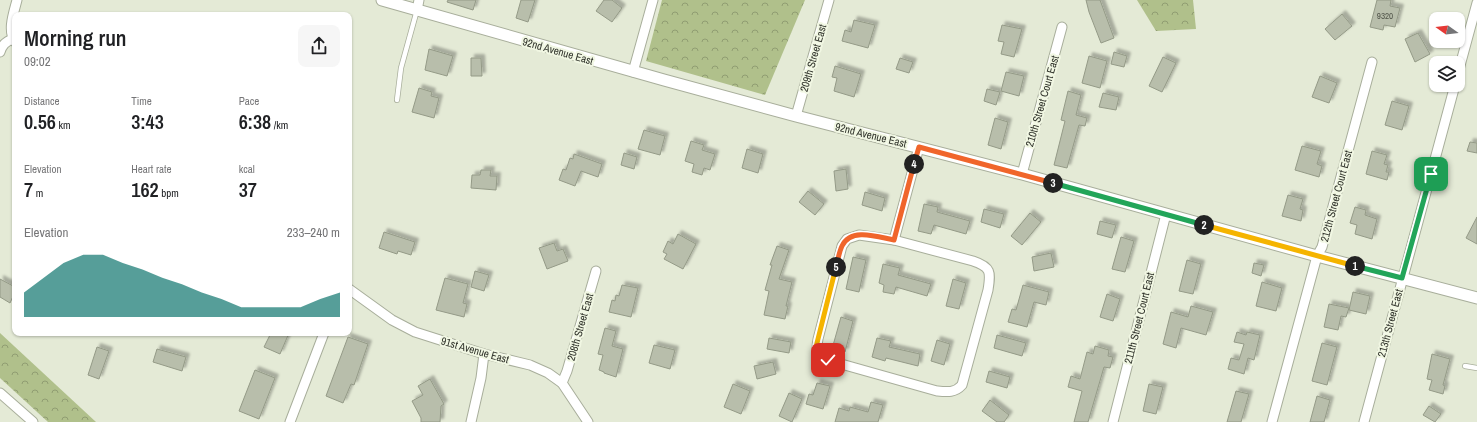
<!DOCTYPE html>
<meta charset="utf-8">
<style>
body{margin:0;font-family:"Archivo Narrow",sans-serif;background:#f6f6f6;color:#202124;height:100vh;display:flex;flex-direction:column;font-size:15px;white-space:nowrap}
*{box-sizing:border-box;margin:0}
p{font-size:13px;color:#757577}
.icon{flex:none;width:22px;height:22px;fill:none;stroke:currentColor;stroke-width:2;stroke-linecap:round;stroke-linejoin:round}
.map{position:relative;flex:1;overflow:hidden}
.sheet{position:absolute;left:12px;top:12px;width:340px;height:324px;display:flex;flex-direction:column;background:#fff;border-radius:8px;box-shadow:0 1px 3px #0004}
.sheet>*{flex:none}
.needle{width:26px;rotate:284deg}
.controls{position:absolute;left:1429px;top:12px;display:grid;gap:8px}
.controls a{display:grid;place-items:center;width:36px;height:36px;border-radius:8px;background:#fff;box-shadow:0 1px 3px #0004;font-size:20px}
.pin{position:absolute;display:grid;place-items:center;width:34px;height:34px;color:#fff;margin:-17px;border-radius:8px;box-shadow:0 2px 6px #0006}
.km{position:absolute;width:20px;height:20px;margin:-10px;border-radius:50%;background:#222;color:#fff;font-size:11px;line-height:20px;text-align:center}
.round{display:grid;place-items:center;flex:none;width:42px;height:42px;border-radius:8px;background:#f6f6f6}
.head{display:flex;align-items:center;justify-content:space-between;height:68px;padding:0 12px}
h1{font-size:22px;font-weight:600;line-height:30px}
.stats{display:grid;grid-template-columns:repeat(3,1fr);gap:6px;height:68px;padding:4px 12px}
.stats div{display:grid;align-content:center}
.stats b{font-size:20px;font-weight:600}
.stats small{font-size:11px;font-weight:400}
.stats p{font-size:11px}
.chart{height:112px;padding:8px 12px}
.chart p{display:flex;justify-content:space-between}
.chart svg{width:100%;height:72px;margin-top:4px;fill:#0f766e;opacity:.7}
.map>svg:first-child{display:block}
.forest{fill:url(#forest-crowns)}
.building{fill:#b8beab;stroke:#949a87;filter:url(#shadow)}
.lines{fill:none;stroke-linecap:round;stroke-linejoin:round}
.service-casing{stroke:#a8ae9b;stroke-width:6}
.minor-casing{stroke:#a8ae9b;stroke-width:11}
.tertiary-casing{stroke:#a8ae9b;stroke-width:13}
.service{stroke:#fff;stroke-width:4.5}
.minor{stroke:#fff;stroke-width:9}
.tertiary{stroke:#fff;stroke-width:11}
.split-1-casing{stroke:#fff;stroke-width:8}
.split-2-casing{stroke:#fff;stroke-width:8}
.split-3-casing{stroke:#fff;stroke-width:8}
.split-4-casing{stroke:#fff;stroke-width:8}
.split-5-casing{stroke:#fff;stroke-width:8}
.split-6-casing{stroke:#fff;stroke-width:8}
.split-1{stroke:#22a559;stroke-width:5}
.split-2{stroke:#f5b400;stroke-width:5}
.split-3{stroke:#22a559;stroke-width:5}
.split-4{stroke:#f0652b;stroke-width:5}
.split-5{stroke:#f0652b;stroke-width:5}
.split-6{stroke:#f5b400;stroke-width:5}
.labels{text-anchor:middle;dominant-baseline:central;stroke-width:4;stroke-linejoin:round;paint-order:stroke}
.number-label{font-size:9px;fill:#51554a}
.street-label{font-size:11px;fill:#2f322a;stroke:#f1f7e3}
</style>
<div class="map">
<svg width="1477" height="422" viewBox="0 0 1477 422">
<defs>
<pattern id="forest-crowns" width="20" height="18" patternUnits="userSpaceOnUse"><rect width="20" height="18" fill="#b0c08b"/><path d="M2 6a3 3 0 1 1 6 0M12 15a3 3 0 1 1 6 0" fill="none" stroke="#909d72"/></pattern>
<filter id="shadow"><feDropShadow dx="3.5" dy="-3.5" stdDeviation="1" flood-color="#0004"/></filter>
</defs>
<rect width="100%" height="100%" fill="#e4ead6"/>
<g class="forest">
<polygon points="662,0 805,0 765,95 646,61"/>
<polygon points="1137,0 1193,0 1196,29 1156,31"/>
<polygon points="0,333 96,422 48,422 0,378"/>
</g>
<g class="building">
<polygon points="448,0 476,0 473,10 447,2"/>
<polygon points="521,0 535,0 528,22 516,18"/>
<polygon points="604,0 612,0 622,8 612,22 596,11"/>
<polygon points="1086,0 1100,0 1114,38 1101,43 1089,12"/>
<polygon points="1377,0 1391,0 1390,6 1400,8 1395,27 1384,25 1383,30 1370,27"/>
<polygon points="1342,14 1352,26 1335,40 1325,29"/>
<polygon points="854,20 875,25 868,48 842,41 845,30 851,32"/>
<polygon points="1002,25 1022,29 1014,57 1001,54 1004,42 998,41"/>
<polygon points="1418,33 1430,54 1415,62 1405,39"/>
<polygon points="429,49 453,56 447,76 425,70"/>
<polygon points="1114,52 1127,56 1124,67 1111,64"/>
<polygon points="1089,56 1107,61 1100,88 1082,83"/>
<polygon points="1163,57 1176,63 1162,92 1149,86"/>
<polygon points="471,58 481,58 482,76 471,76"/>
<polygon points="900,58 913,62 909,73 896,69"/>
<polygon points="835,66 861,74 854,97 834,91 837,78 832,77"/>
<polygon points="1006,72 1024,76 1019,96 1001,91"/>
<polygon points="1320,76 1337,83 1329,103 1312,97"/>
<polygon points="419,88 432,92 431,96 439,98 434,118 412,112"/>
<polygon points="987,89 1000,92 996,105 984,101"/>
<polygon points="1068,91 1081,95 1076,115 1087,118 1085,126 1079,125 1067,168 1054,165 1065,121 1061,120"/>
<polygon points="1103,93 1119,97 1116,110 1099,107"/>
<polygon points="1392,101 1409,106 1402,130 1385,125"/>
<polygon points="995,118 1008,122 1001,149 988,145"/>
<polygon points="644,130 665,136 660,155 638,149"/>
<polygon points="691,141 704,145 702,150 715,154 710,170 704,168 702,175 692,172 694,164 685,161"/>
<polygon points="1470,142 1477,143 1477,153 1467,151"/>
<polygon points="1302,146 1321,151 1317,164 1322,166 1319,177 1295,170"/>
<polygon points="747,149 763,154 758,173 742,168"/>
<polygon points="1372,151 1387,155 1384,164 1388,165 1386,172 1389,172 1387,180 1366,174"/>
<polygon points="624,153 637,157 634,169 621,165"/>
<polygon points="574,154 602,164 598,177 581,171 575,186 559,180 563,169 566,170 570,158 573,159"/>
<polygon points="846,169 848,189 836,191 834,171"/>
<polygon points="481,170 491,170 490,176 497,176 496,190 471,188 472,175 480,175"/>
<polygon points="808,191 824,204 815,215 799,202"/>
<polygon points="865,192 885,198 882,211 862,205"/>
<polygon points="1288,195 1303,199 1300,209 1303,210 1301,221 1282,216"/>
<polygon points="924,204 938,207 937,212 970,221 966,234 934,225 931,234 918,231"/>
<polygon points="1355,207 1366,210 1365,215 1377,219 1372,239 1355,234 1357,225 1350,223"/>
<polygon points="984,209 1004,214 1000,228 981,222"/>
<polygon points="1030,213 1041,222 1022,245 1011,236"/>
<polygon points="1477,217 1477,244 1466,238"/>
<polygon points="1100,221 1116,225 1112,238 1097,234"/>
<polygon points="384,232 415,242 411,255 398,251 397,254 379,248"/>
<polygon points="678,234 696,244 683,269 664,259 667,254 663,252 668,241 673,244"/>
<polygon points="1121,237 1134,241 1125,272 1112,269"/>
<polygon points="554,243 557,251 563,249 568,261 547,269 539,248"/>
<polygon points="777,246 789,250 779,279 792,282 786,306 788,306 785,319 764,315 769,291 765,290 772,265 770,265"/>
<polygon points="1051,253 1054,267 1034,271 1032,257"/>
<polygon points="853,257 866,260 859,292 846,289"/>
<polygon points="1187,260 1201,264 1193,294 1179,291"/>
<polygon points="1254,263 1264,265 1261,276 1252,273"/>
<polygon points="883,264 900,268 898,275 931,284 927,296 896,287 894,294 883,292 884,285 879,283"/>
<polygon points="475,271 489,275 484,291 471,287"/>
<polygon points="445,278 468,284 463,303 467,304 464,317 436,310"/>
<polygon points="0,279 15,287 15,292 10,303 0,297"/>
<polygon points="953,279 966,283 959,309 946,306"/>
<polygon points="1262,282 1282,288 1276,311 1256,306"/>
<polygon points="622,285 638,288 631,317 609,312 612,300 615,301 616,295 619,296"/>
<polygon points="1023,285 1049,292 1046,305 1034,302 1027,327 1008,322 1012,309 1016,310"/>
<polygon points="1353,292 1370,296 1366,314 1349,310"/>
<polygon points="1107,294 1120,299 1113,321 1100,317"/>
<polygon points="1329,304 1349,308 1346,317 1341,316 1338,330 1324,327"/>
<polygon points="1191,306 1213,312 1206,335 1181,328 1176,348 1163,344 1171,312 1188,317"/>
<polygon points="841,317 853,321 845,352 832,349"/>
<polygon points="605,328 616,331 612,346 623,349 616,377 604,373 604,372 599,370 603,355 598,354"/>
<polygon points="1237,332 1246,335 1247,332 1260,335 1254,360 1248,358 1244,374 1228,369 1231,358 1239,360 1244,344 1234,342"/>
<polygon points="271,333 289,333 280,354 264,347"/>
<polygon points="997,335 1026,343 1022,356 994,348"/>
<polygon points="348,337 368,344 354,385 351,384 343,403 326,396"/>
<polygon points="769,338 791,342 789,353 767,349"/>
<polygon points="877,338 891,341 889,347 920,354 918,366 886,358 885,361 872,357"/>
<polygon points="937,340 950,344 944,365 931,361"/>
<polygon points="1322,343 1337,347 1327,385 1312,381"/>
<polygon points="654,345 675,350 670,369 649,363"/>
<polygon points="1095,346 1109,350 1108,356 1113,357 1110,368 1104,367 1088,422 1074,422 1082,391 1068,387 1071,376 1080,379 1087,352 1093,354"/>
<polygon points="97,347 109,351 99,379 88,375"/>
<polygon points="157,349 186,357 182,371 153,362"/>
<polygon points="1432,354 1450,359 1443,385 1445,386 1443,394 1429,390 1432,380 1427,379"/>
<polygon points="773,362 776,374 757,379 754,366"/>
<polygon points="255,370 275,378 259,419 239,411"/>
<polygon points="989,371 1010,377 1007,388 986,382"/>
<polygon points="430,379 444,404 441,406 440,422 421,422 421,418 412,401 423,395 418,386"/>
<polygon points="817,383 830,386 823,409 806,404 809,394 813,395"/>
<polygon points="733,384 750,391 741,414 724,407"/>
<polygon points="1149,384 1163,387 1156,414 1143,411"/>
<polygon points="1236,391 1249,394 1241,422 1227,422"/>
<polygon points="789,393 802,399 792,422 779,416"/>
<polygon points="1317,396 1330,400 1324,422 1310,422"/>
<polygon points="990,400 1009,415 1004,422 997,422 982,411"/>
<polygon points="871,402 883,405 878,422 835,422 839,408 849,411 850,407 868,412"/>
<polygon points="1429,406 1441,414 1435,422 1423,415"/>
</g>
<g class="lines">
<defs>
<g id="service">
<polyline points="397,100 401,68 417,10"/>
<polyline points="1465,366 1477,368"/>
</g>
<g id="minor">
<polyline points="417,10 419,0"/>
<path d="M15,42C7,30 14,12 17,0"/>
<path d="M0,52C2,45 6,41 13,39"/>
<polyline points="633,72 653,0"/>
<polyline points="1458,73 1477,3"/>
<polyline points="796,116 829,0"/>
<polyline points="1022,174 1062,27"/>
<path d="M859,235L894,240L973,261C991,267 991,272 988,290L962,385C955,393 947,392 937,391L827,360C817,357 816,349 818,339L842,246L847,239Z"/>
<polyline points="894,240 919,147"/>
<polyline points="349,289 392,320 415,332 484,354 530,365 548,373 562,383 588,422"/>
<polyline points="562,383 567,371 596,271"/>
<polyline points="0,393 33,422"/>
<polyline points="290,422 324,333"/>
<polyline points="471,422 481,378 484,354"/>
<polyline points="1113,422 1166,214"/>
<polyline points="1272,422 1317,256 1322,247 1372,62"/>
<polyline points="1364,422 1455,85"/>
</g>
<polyline id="tertiary" points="382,0 664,80 796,116 1022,174 1317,256 1477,298"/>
</defs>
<use href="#service" class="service-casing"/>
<use href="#minor" class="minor-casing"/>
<use href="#tertiary" class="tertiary-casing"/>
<use href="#service" class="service"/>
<use href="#minor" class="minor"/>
<use href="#tertiary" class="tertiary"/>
</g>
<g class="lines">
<defs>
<polyline id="split-1" points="1355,266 1402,278 1431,174"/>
<polyline id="split-2" points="1204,225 1355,266"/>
<polyline id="split-3" points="1053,183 1204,225"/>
<polyline id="split-4" points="914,164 919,147 1053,183"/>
<path id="split-5" d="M836,267C838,260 839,252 842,246C851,227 878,237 894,240L914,164"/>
<path id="split-6" d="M828,360C820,358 818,355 816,347L836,267"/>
</defs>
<use href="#split-1" class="split-1-casing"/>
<use href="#split-2" class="split-2-casing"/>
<use href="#split-3" class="split-3-casing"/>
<use href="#split-4" class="split-4-casing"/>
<use href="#split-5" class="split-5-casing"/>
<use href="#split-6" class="split-6-casing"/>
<use href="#split-1" class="split-1"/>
<use href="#split-2" class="split-2"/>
<use href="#split-3" class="split-3"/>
<use href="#split-4" class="split-4"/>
<use href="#split-5" class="split-5"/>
<use href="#split-6" class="split-6"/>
</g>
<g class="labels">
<g class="number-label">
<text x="1385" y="16">9320</text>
</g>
<g class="street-label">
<text transform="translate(558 51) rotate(16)">92nd Avenue East</text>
<text transform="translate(813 58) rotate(-74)">209th Street East</text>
<text transform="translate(1042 101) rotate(-74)">210th Street Court East</text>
<text transform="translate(871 135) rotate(14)">92nd Avenue East</text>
<text transform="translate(1336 196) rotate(-75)">212th Street Court East</text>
<text transform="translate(1139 318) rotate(-76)">211th Street Court East</text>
<text transform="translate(1390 323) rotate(-75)">213th Street East</text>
<text transform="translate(580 327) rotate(-74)">208th Street East</text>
<text transform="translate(475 350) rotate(16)">91st Avenue East</text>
</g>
</g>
</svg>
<div class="controls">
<a><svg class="needle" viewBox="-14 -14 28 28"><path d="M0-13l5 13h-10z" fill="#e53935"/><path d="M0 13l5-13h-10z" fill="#757577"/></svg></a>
<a><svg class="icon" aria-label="layers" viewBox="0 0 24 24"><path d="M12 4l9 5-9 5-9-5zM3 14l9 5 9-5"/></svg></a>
</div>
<div class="pin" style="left:1431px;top:174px;background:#1e9e55"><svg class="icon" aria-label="arrive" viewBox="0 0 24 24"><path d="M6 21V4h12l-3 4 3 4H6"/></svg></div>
<div class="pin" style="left:828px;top:360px;background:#d93025"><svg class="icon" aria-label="check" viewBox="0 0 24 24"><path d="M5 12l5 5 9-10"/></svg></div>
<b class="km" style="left:1355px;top:266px">1</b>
<b class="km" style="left:1204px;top:225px">2</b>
<b class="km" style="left:1053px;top:183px">3</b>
<b class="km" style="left:914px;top:164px">4</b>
<b class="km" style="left:836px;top:267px">5</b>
<section class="sheet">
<div class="head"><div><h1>Morning run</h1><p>09:02</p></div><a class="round"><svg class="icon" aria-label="share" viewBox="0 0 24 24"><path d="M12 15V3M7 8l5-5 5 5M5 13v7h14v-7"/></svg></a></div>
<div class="stats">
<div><p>Distance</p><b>0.56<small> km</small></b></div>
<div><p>Time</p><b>3:43</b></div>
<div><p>Pace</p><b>6:38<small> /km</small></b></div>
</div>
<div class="stats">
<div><p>Elevation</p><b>7<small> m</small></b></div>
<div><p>Heart rate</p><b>162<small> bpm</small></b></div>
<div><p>kcal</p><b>37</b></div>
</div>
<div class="chart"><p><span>Elevation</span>233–240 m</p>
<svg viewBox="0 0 160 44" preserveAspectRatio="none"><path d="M0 44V29L10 20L20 11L30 6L40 6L50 11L60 15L70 20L80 24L90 29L100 33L110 38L120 38L130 38L140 38L150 33L160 29V44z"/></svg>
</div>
</section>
</div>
